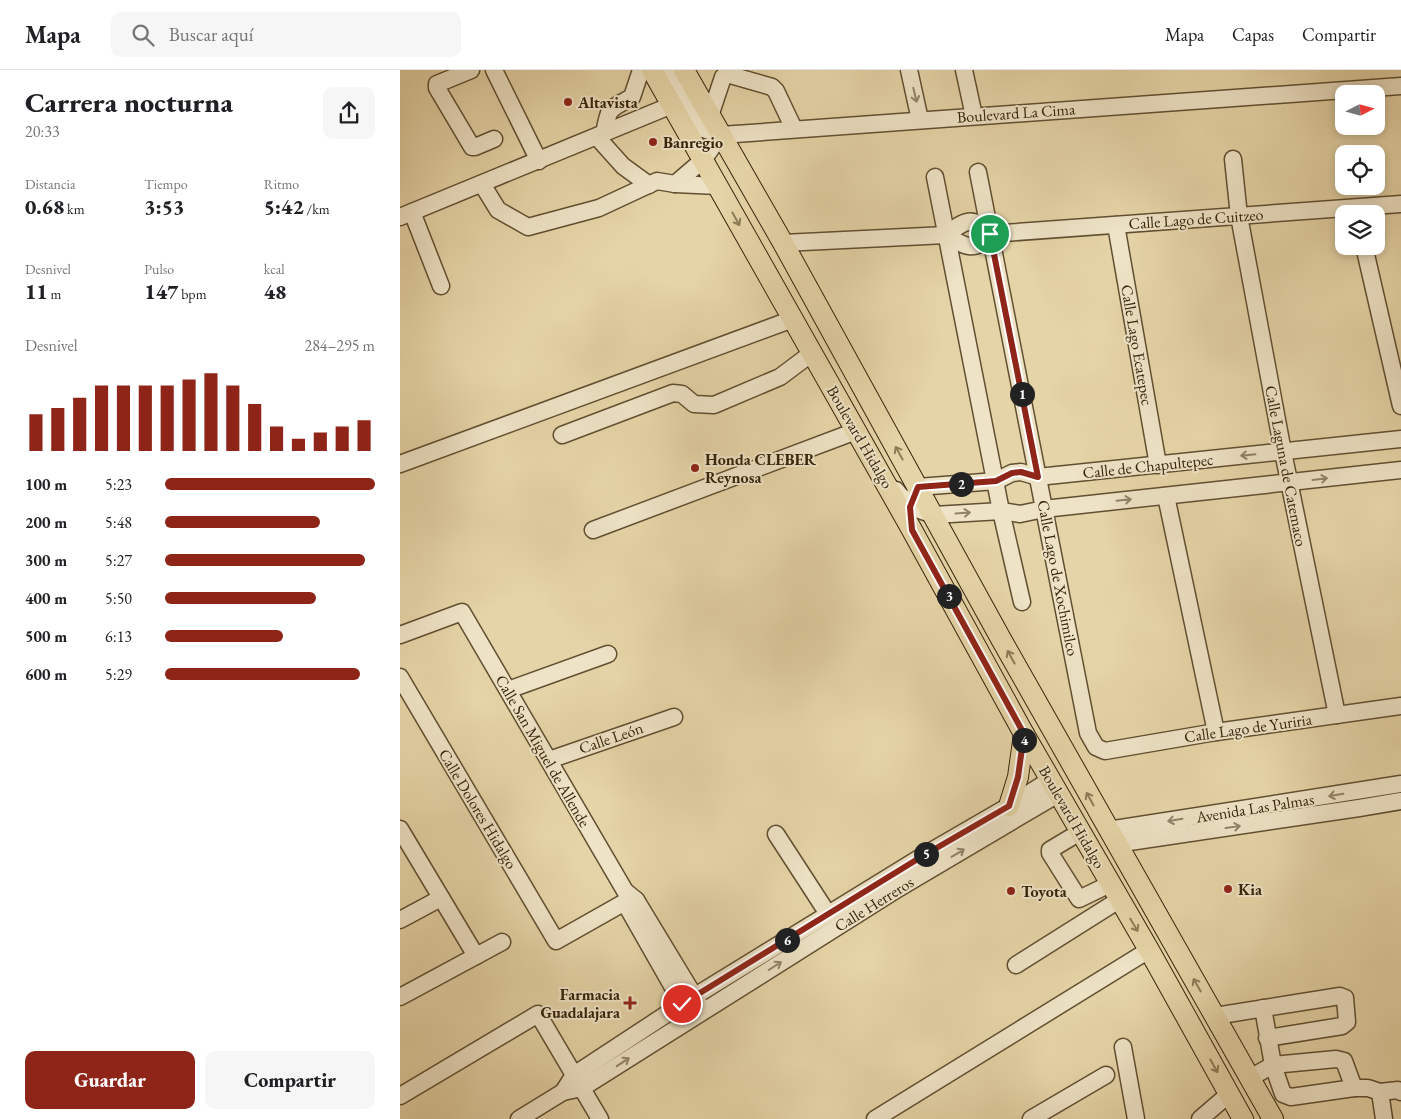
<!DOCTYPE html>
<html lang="es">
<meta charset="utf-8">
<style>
body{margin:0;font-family:"EB Garamond",serif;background:#f6f6f6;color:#202124;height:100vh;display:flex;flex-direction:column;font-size:19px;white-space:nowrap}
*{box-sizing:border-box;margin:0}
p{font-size:16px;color:#757577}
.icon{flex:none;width:28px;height:28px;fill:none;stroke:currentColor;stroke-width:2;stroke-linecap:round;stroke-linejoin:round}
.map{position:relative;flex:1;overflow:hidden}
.sheet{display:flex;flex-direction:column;background:#fff;width:400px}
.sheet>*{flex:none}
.needle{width:32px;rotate:84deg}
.controls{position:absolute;left:935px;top:15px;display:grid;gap:10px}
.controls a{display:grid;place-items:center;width:50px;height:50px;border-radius:10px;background:#fff;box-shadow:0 2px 8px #0003;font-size:25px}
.pin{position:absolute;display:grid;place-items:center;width:42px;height:42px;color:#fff;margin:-21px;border:2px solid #fff;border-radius:50%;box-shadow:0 1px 5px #0007}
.km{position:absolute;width:25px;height:25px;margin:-12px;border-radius:50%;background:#222;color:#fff;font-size:14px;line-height:25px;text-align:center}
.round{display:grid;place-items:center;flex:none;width:52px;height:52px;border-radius:10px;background:#f6f6f6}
.head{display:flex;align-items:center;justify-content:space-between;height:85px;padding:0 25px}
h1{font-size:28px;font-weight:800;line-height:38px}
.metrics{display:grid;grid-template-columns:repeat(3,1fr);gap:8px;height:85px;padding:5px 25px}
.metrics div{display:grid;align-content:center}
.metrics b{font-size:21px;font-weight:800}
.metrics small{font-size:14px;font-weight:400}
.metrics p{font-size:14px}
.chart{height:140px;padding:10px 25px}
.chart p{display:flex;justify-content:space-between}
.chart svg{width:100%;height:90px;margin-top:5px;stroke:#8f2418;stroke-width:6}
.primary-button{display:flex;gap:10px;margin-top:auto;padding:10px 25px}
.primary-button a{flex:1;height:58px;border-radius:10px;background:#8f2418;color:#fff;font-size:20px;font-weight:800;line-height:58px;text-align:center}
.primary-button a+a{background:#f6f6f6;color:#202124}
ul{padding:0 25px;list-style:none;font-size:16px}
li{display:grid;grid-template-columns:80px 60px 1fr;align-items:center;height:38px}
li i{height:12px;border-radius:6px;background:#8f2418}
header{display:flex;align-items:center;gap:30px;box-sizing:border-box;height:70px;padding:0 25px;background:#fff;border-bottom:1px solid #e0e0e0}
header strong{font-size:24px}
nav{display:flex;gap:28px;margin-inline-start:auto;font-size:18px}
.search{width:350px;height:45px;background:#f6f6f6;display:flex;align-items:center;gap:12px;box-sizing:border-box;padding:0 18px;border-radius:10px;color:#757577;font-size:19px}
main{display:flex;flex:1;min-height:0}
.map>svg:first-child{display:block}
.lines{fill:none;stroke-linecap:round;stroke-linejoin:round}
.minor-casing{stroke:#614f31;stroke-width:19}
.major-casing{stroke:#35230a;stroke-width:22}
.minor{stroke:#eee3c6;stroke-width:16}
.major{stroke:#e5d4a7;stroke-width:20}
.oneway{stroke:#928368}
.oneway2{stroke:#8d7c58}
.route-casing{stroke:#fff;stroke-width:10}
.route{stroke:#8f2418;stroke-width:6}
.poi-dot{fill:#8f2418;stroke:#eee3c6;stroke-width:2}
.labels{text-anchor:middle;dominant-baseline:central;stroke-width:4;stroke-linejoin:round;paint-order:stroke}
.poi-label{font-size:16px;font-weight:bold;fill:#35230a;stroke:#eee3c6;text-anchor:start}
.street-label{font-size:16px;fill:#35230a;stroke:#eee3c6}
</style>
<header>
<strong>Mapa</strong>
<div class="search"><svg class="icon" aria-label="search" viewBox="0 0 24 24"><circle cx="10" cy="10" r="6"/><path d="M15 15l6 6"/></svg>Buscar aquí</div>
<nav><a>Mapa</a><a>Capas</a><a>Compartir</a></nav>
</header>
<main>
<section class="sheet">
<div class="head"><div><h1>Carrera nocturna</h1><p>20:33</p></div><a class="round"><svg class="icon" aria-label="share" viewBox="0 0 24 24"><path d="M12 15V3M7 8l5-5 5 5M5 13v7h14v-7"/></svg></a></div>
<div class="metrics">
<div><p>Distancia</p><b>0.68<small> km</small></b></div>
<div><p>Tiempo</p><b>3:53</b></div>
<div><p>Ritmo</p><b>5:42<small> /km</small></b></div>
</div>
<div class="metrics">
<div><p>Desnivel</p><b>11<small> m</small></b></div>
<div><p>Pulso</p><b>147<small> bpm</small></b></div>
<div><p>kcal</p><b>48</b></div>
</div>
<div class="chart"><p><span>Desnivel</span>284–295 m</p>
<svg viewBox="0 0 160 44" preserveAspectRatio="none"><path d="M5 44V26M15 44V23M25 44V18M35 44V12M45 44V12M55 44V12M65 44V12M75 44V9M85 44V6M95 44V12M105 44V21M115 44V32M125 44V38M135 44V35M145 44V32M155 44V29"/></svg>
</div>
<ul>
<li><b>100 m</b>5:23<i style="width:100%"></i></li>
<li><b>200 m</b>5:48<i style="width:74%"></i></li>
<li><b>300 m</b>5:27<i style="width:95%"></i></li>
<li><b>400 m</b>5:50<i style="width:72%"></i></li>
<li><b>500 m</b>6:13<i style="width:56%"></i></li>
<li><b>600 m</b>5:29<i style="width:93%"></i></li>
</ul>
<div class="primary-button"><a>Guardar</a><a>Compartir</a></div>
</section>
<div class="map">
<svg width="1001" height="1049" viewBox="0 0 1001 1049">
<rect width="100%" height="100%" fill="#e5d4a7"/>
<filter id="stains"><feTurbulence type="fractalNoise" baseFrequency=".004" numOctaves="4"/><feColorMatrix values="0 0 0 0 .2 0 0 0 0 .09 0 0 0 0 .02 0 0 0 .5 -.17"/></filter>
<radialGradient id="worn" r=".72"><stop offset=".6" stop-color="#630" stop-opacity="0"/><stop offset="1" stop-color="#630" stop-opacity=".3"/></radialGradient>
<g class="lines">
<defs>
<g id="minor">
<polyline points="71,0 37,14 37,18 72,77 75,77 94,69"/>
<polyline points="94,0 139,91"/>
<polyline points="265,0 293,51 303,59 321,65 1001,16"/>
<polyline points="509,0 520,50"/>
<polyline points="564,0 574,46"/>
<polyline points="310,46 323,7 327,4 372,17 376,21 394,59"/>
<path d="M204,64C209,36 208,41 232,27L241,0"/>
<polyline points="197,67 223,96 249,115"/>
<polyline points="833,89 839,146 883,382 937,645"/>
<polyline points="578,102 688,663 696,677 705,681 816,662 1001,636"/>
<polyline points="535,107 601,441 622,532"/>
<polyline points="82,114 98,140 128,157 199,138 257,111 275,114 318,116"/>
<polyline points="275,114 303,90 321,65"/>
<polyline points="12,142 41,216"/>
<polyline points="0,147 272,35"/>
<polyline points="716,155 758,395"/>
<polyline points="590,164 1001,134"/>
<path d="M546,165C563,176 576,184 590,164"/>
<path d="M383,173L546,165C564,151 573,144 590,164"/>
<polyline points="964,176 1001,336"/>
<polyline points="162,365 273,323 282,324 294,334 314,335 380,307 412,283"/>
<polyline points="0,394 393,249"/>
<polyline points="496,420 510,437 534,445 601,441 620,444 644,439 1001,400"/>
<polyline points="514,426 518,417 596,411 612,403 621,402 638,407 1001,369"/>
<polyline points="766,426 816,662"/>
<polyline points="193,460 456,361"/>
<polyline points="0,565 62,542 225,821 236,830 299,934"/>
<polyline points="0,607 156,871 225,832 236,830"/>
<polyline points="108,620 208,584"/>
<polyline points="149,690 274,647"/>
<polyline points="0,759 76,886"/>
<polyline points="708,760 1001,714"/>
<polyline points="680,762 650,780 650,783 679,829 710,814"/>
<polyline points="376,764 428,844"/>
<polyline points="716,774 959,738 1001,731"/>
<polyline points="225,833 287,942"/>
<polyline points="0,850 41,828"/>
<polyline points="616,895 719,830"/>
<polyline points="0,927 102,872"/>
<polyline points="863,938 873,995 883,1024 891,1027 954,1018 968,1018 980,1022 998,1020 1001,1022"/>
<polyline points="815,946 940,926 945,928 947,952 942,956 867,968"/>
<polyline points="723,977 736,1049"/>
<polyline points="850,1008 873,995 936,989 944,991 954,1018"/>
<polyline points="163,1022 174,1005 282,934 521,787 609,736 650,710"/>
<polyline points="980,1022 984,1049"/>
<polyline points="0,1026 138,944 200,1049"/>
<polyline points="119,1049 163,1022 182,1018 499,818 658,724"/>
<polyline points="475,1049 749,880"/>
<polyline points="631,1049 706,1005"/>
<polyline points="800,1049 829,1024"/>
</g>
<g id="major">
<polyline points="252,0 512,460 624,664 749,880 843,1049"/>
<polyline points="284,0 383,173 601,569 873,1049"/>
<polyline points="609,736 618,707 624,664"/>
</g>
</defs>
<use href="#minor" class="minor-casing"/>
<use href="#major" class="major-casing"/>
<use href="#minor" class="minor"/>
<use href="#major" class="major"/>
</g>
<defs><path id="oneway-shaft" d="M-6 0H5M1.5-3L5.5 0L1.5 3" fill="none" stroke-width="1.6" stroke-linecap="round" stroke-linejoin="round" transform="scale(1.25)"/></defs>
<g class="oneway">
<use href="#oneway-shaft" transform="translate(515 25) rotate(77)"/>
<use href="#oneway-shaft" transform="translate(848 385) rotate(174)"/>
<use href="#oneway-shaft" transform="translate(920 409) rotate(-7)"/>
<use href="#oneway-shaft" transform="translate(724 430) rotate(-6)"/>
<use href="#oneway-shaft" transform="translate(563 443) rotate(-4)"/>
<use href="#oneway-shaft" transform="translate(936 725) rotate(171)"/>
<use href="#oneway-shaft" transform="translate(775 750) rotate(171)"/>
<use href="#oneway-shaft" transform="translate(833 757) rotate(-8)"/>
<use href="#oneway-shaft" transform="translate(558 783) rotate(-31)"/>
<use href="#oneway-shaft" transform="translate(375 896) rotate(-32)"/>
<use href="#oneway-shaft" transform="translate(223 992) rotate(-33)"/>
</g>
<g class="oneway2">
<use href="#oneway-shaft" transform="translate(336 149) rotate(61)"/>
<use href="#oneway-shaft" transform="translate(499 383) rotate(-119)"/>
<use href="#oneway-shaft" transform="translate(611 587) rotate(-119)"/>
<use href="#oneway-shaft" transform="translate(690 729) rotate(-119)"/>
<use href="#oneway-shaft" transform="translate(734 855) rotate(59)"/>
<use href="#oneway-shaft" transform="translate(797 915) rotate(-120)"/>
<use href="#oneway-shaft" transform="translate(814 996) rotate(61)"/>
</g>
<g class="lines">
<defs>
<polyline id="route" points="282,934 521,787 609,736 618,707 624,664 512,460 510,437 518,417 596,411 612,403 621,402 638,407 590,164"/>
</defs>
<use href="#route" class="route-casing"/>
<use href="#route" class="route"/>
</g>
<g class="poi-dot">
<circle cx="168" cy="32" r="5"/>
<circle cx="253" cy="72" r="5"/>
<circle cx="295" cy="398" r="5"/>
<circle cx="828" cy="819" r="5"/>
<circle cx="611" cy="821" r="5"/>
<path d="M227.5 925.5h5v5h5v5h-5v5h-5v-5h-5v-5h5z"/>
</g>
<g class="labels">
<g class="poi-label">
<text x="178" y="32">Altavista</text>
<text x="263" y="72">Banregio</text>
<text x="305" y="389">Honda CLEBER<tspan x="305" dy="18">Reynosa</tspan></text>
<text x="838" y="819">Kia</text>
<text x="621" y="821">Toyota</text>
<text x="220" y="924" text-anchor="end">Farmacia<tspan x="220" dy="18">Guadalajara</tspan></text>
</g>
<g class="street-label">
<text transform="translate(616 43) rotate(-4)">Boulevard La Cima</text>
<text transform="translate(796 149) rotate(-4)">Calle Lago de Cuitzeo</text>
<text transform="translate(737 275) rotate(80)">Calle Lago Ecatepec</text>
<text transform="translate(460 367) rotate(60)">Boulevard Hidalgo</text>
<text transform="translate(748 396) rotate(-6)">Calle de Chapultepec</text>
<text transform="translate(886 396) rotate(79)">Calle Laguna de Catemaco</text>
<text transform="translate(658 508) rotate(79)">Calle Lago de Xochimilco</text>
<text transform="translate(848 658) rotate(-8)">Calle Lago de Yuriria</text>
<text transform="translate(211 668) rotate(-19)">Calle León</text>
<text transform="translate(143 681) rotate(60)">Calle San Miguel de Allende</text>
<text transform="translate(855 738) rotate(-9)">Avenida Las Palmas</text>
<text transform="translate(78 739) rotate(59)">Calle Dolores Hidalgo</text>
<text transform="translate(672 747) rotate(60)">Boulevard Hidalgo</text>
<text transform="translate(474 834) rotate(-32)">Calle Herreros</text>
</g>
</g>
<rect width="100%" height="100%" filter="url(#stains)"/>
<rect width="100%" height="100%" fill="url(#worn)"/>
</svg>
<div class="controls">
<a><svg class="needle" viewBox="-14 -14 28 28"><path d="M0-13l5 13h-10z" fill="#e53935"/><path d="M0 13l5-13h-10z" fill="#757577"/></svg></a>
<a><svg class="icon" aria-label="locate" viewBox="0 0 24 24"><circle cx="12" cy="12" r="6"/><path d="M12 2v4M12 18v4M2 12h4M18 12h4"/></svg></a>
<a><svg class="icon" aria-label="layers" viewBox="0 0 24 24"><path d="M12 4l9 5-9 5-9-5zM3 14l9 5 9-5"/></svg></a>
</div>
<div class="pin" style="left:590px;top:164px;background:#1e9e55"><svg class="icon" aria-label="arrive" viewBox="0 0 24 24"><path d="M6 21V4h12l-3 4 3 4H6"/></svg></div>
<div class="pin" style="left:282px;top:934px;background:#d93025"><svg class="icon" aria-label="check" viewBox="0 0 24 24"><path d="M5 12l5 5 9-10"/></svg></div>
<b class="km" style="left:622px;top:324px">1</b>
<b class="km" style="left:561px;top:414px">2</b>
<b class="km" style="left:549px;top:526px">3</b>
<b class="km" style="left:624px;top:670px">4</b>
<b class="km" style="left:526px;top:784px">5</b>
<b class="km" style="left:387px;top:870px">6</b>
</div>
</main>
